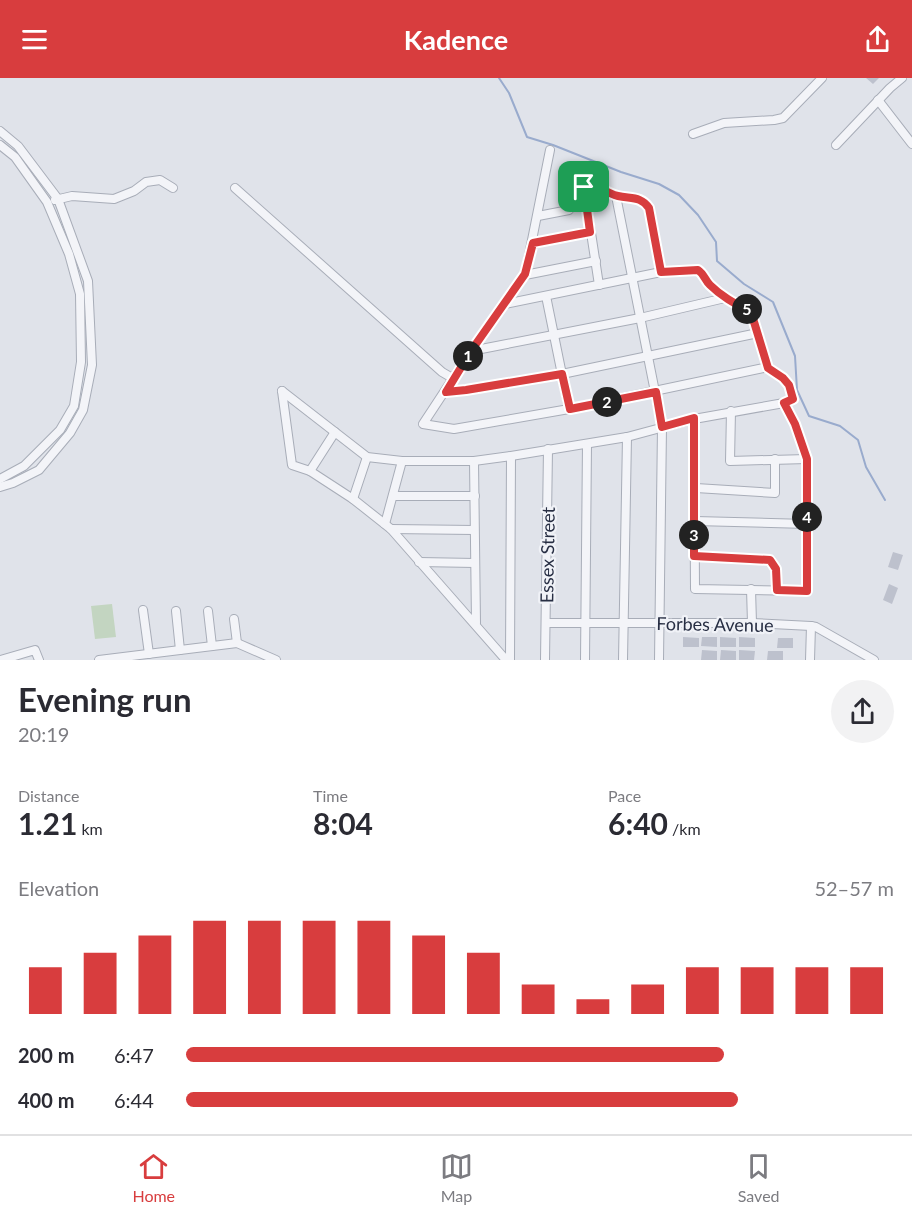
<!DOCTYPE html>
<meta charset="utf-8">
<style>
body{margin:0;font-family:Lato,sans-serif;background:#f2f2f3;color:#2b2b33;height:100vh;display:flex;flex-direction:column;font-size:22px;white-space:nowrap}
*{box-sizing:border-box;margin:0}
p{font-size:20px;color:#7c7c81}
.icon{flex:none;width:33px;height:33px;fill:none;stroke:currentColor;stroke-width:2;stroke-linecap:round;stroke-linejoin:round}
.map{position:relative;height:582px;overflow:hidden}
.details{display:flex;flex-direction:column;background:#fff;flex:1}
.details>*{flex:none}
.pin{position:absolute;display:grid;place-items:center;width:51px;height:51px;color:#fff;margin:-26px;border-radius:12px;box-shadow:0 3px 9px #0006}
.km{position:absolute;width:30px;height:30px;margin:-15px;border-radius:50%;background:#222;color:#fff;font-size:16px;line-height:30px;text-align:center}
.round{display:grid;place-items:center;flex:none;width:63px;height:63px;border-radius:32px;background:#f2f2f3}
.overview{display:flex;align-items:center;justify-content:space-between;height:102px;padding:0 18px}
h1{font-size:33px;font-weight:700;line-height:45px}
.figures{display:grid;grid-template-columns:repeat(3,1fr);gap:9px;height:102px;padding:6px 18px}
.figures div{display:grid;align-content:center}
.figures b{font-size:30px;font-weight:700}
.figures small{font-size:16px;font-weight:400}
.figures p{font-size:16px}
.chart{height:168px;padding:12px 18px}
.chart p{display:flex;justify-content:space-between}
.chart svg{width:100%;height:108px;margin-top:6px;stroke:#d83d3e;stroke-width:6}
ul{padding:0 18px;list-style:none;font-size:20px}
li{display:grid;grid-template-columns:96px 72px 1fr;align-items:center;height:45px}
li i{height:15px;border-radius:8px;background:#d83d3e}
header{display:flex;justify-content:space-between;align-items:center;height:78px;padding:0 18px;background:#d83d3e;color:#fff;font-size:27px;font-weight:700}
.menu{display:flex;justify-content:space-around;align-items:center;height:84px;border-top:2px solid #e1e1e2;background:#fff;font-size:16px;color:#7c7c81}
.menu a{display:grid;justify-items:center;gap:3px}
.menu .current{color:#d83d3e}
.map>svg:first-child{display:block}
.green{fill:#c3d5c1}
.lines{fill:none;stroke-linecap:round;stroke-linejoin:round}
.stream{stroke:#99abcd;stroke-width:2}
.building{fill:#bdc1cd}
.minor-casing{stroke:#a8adb8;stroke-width:10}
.minor{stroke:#f3f4f8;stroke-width:8}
.route-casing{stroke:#fff;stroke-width:12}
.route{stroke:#d83d3e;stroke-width:8}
.labels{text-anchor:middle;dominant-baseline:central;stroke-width:4.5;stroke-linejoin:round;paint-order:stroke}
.street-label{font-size:18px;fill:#272e43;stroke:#f0f2f7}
</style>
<header><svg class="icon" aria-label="menu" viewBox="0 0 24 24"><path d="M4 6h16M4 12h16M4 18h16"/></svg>Kadence<svg class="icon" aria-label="share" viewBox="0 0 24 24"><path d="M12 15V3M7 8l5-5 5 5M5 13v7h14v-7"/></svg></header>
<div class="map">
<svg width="912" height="582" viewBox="0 0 912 582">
<rect width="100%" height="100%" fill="#e0e3ea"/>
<polygon class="green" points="112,526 116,559 95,561 91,528"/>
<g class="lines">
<polyline class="stream" points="499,0 509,15 527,59 553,67 621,94 659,106 679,117 698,137 716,164 717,183 744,206 773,224 795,278 797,312 809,338 840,348 858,362 866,389 885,422"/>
</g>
<g class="building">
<polygon points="866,0 879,0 873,6"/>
<polygon points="893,474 903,477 898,492 888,489"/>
<polygon points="889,506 898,510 892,526 883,522"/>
<polygon points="683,559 699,560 699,569 683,569"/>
<polygon points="702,559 717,559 717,569 701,568"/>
<polygon points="720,559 736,560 736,569 720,569"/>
<polygon points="739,559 755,560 755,569 739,569"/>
<polygon points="778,560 793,560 793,570 777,570"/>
<polygon points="702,572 717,573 717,582 701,582"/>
<polygon points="721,572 736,573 736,582 720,582"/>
<polygon points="739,572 755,573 754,582 739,582"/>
<polygon points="768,573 783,573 783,582 767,582"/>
</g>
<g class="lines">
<defs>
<g id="minor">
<polyline points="878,22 912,66"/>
<polyline points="0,53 18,68 58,121 88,203 92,287 83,332 70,355 39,392 13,405 0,409"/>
<polyline points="693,56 724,45 774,42 783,40 822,0"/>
<polyline points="0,67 15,79 47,124 69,176 80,216 81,284 74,328 60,352 24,388 0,401"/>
<polyline points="836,67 890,10 902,0"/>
<polyline points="550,72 525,197 471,273 423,346 454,351 569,331 768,289"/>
<polyline points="235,110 442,294 454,301"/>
<polyline points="616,118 662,349 659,582"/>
<polyline points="55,122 72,118 114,121 134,113 146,104 160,102 173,110"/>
<polyline points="538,138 569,132"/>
<polyline points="533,165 590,154"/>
<polyline points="525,197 596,183"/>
<path d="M599,207L584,109L591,105C599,109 609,116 618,118C630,121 641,118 649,130L661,194"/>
<polyline points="546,218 569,331"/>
<polyline points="471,273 640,240 725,220"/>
<path d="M282,313L367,379L402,383H474L511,378L627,359L694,341L784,325L793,321L789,307L783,300L768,289L751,234C736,226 722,219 710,207C705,202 704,196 698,192L661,194L505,226"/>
<polyline points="282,313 292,387 310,393 353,421 391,451 506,582"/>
<polyline points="446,314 466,312 562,296 758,255"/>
<polyline points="731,333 730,383 807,381"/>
<polyline points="694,341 695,511 807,513 807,381 795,346 784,325"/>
<polyline points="474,383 476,545"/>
<polyline points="310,393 335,354"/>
<polyline points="696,410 775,415 775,381"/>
<polyline points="393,418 475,418"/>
<polyline points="353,421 367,379"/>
<polyline points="695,443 807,446"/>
<polyline points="385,446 402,383"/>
<polyline points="391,451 474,452"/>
<polyline points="694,478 771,482 776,491 777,512"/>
<polyline points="419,484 475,485"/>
<polyline points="751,511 752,545"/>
<polyline points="143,532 149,576"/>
<polyline points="176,533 180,572"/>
<polyline points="208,533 212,568"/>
<polyline points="234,541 237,565"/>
<polyline points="546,545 752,545 811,548 816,549 874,582"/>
<polyline points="1,582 35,572 39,582"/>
<polyline points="99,582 237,565 276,582"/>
<polyline points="510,582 511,378"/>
<polyline points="545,582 548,371"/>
<polyline points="585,582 587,366"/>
<polyline points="623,582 627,359"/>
<polyline points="810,582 811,548"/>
</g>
</defs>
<use href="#minor" class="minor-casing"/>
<use href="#minor" class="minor"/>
</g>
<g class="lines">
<defs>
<path id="route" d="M591,105C599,109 609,116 618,118C631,121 641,118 649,130L661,194L698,192C704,196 705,202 710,207C722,219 736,226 751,234L768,290L783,300L789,307L793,321L784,325L795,346L807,381V513L777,512L776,491L770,482L694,478V340L662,349L656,314L570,331L562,296L466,312L446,314L471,273L525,196L533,165L590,154L584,109Z"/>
</defs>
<use href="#route" class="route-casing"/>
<use href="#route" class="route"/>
</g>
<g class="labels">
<g class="street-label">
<text transform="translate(547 477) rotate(-89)">Essex Street</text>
<text transform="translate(715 546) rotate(1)">Forbes Avenue</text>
</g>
</g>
</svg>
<div class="pin" style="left:584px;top:109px;background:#1e9e55"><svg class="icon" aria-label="arrive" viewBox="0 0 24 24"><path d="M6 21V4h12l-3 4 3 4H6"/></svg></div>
<b class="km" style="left:468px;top:278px">1</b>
<b class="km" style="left:607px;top:324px">2</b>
<b class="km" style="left:694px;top:457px">3</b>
<b class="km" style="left:807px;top:439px">4</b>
<b class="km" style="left:747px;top:231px">5</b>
</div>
<section class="details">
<div class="overview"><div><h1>Evening run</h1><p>20:19</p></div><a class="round"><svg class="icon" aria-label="share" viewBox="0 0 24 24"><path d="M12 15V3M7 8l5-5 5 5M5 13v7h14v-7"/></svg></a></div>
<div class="figures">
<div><p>Distance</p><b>1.21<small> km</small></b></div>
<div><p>Time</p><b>8:04</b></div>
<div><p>Pace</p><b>6:40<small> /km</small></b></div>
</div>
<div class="chart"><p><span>Elevation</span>52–57 m</p>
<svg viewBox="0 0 160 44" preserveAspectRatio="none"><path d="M5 44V25M15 44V19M25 44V12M35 44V6M45 44V6M55 44V6M65 44V6M75 44V12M85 44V19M95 44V32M105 44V38M115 44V32M125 44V25M135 44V25M145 44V25M155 44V25"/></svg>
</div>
<ul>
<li><b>200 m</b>6:47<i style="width:76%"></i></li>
<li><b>400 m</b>6:44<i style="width:78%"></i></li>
</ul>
</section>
<nav class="menu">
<a class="current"><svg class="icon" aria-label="home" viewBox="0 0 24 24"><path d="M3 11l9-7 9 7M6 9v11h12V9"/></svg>Home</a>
<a><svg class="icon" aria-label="map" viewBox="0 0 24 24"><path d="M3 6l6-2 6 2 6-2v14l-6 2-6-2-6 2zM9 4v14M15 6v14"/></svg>Map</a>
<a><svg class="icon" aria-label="saved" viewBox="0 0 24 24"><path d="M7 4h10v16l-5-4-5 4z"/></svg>Saved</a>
</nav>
